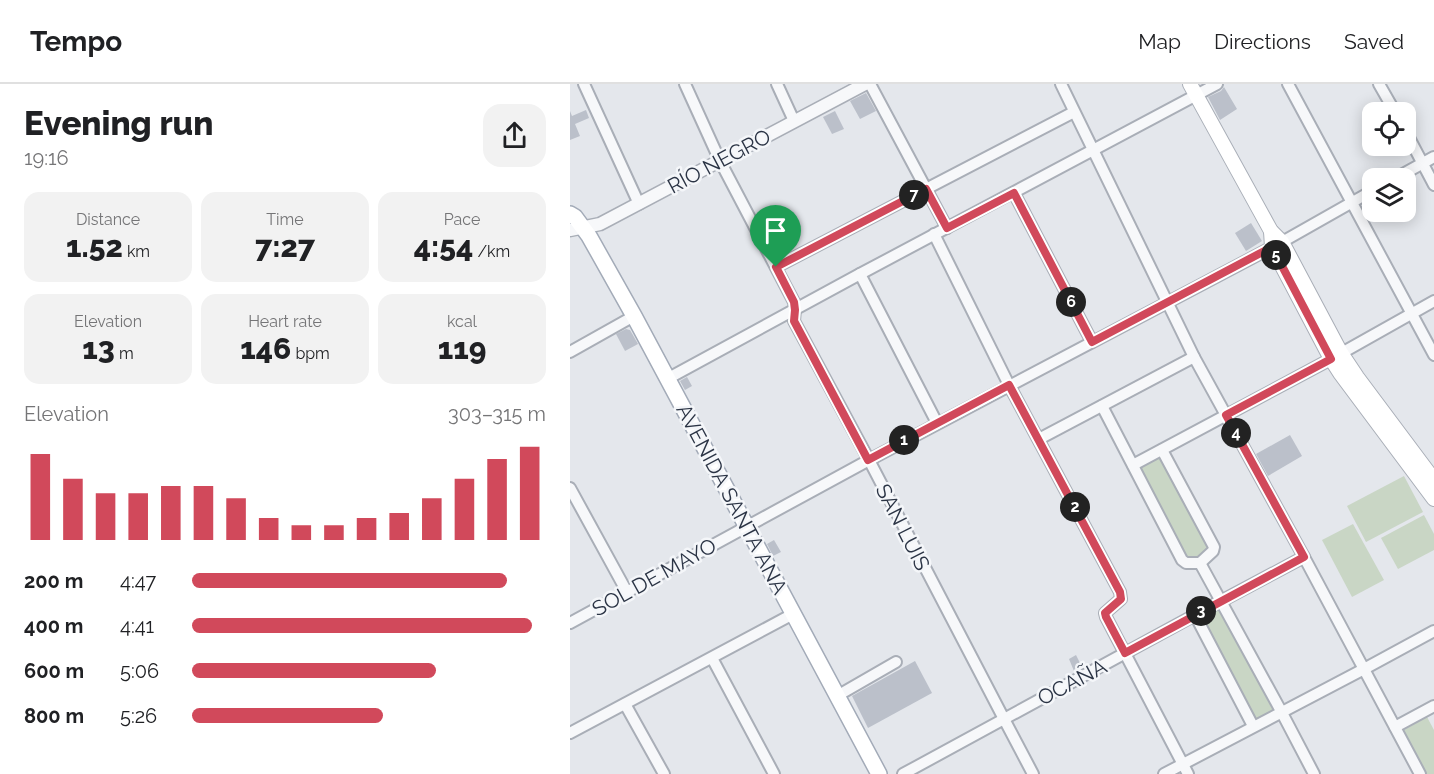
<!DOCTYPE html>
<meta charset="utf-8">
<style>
body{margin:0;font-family:Raleway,sans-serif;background:#f2f2f2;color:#202124;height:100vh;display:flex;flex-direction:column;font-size:22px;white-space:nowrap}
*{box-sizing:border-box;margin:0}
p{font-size:20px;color:#757577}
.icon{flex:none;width:33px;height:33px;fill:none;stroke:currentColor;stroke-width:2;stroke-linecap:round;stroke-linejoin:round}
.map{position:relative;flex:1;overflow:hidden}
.side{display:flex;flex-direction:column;background:#fff;width:570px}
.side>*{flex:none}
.controls{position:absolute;left:792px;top:18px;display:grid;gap:12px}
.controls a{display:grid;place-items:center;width:54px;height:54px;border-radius:12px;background:#fff;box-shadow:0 3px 15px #0003;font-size:30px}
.pin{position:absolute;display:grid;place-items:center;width:51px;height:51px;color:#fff;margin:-62px -26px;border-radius:50% 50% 50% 0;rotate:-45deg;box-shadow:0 0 6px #0007}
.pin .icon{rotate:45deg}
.km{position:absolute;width:30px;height:30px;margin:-15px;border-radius:50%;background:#222;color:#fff;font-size:16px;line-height:30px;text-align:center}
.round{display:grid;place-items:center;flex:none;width:63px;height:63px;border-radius:18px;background:#f2f2f2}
.head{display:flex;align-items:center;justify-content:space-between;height:102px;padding:0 24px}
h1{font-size:33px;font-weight:800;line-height:45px}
.stats{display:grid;grid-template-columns:repeat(3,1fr);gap:9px;height:102px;padding:6px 24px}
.stats div{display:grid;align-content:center;border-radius:15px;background:#f2f2f2;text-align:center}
.stats b{font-size:30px;font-weight:800}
.stats small{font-size:16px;font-weight:400}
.stats p{font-size:16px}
.chart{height:168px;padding:12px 24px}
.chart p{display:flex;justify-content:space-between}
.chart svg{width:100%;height:108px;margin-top:6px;stroke:#d1495b;stroke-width:6}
ul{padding:0 24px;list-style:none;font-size:20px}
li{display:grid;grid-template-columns:96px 72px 1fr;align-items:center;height:45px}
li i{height:15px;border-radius:8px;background:#d1495b}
header{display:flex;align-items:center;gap:36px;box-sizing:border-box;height:84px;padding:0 30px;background:#fff;border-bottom:2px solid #e0e0e0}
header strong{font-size:28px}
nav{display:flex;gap:33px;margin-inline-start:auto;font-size:21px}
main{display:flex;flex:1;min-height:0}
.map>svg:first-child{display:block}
.green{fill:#c9d6c5}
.building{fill:#bbc0ca}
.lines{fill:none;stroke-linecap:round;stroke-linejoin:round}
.minor-casing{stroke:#a9aeb7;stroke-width:14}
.tertiary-casing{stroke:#a9aeb7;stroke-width:15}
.secondary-casing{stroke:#a9aeb7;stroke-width:16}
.primary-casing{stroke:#a3abb8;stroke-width:18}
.minor{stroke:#f7f8fa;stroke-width:10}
.tertiary{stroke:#f7f8fa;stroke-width:12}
.secondary{stroke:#fff;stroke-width:14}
.primary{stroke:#fff;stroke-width:15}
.route-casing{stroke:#fff;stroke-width:12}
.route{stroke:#d1495b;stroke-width:8}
.labels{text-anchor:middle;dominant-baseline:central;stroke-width:5;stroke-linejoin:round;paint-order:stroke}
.street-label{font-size:21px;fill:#2b3445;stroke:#f4f6f9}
</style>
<header>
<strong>Tempo</strong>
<nav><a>Map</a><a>Directions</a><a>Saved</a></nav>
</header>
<main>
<section class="side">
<div class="head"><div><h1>Evening run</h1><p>19:16</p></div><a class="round"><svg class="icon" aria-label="share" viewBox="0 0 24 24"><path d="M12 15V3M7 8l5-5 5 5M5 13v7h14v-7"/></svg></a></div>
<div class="stats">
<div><p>Distance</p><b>1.52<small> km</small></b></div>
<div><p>Time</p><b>7:27</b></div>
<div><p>Pace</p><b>4:54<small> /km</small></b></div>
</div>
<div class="stats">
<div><p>Elevation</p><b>13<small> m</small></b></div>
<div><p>Heart rate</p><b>146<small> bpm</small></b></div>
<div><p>kcal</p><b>119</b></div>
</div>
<div class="chart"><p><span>Elevation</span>303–315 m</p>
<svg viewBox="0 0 160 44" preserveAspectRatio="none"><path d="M5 44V9M15 44V19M25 44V25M35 44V25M45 44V22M55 44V22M65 44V27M75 44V35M85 44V38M95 44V38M105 44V35M115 44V33M125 44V27M135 44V19M145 44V11M155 44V6"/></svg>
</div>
<ul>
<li><b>200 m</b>4:47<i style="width:89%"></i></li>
<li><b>400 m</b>4:41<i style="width:96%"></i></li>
<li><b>600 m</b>5:06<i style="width:69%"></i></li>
<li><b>800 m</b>5:26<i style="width:54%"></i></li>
</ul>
</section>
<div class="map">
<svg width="864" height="690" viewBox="0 0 864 690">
<rect width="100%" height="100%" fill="#e4e7ec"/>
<g class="green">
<polygon points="590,369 641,462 629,476 613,472 566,382"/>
<polygon points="834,392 853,428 796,458 777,422"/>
<polygon points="854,431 864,450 864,466 828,485 811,454"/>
<polygon points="783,440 814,496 782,513 752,456"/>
<polygon points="649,524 704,628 685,638 631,534"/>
<polygon points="857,633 864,646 864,690 855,690 832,647"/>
</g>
<g class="building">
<polygon points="654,3 667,25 650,36 638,13 651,7"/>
<polygon points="296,9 306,27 290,35 280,17"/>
<polygon points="16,26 19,34 5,40 10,52 0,56 0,27 2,32"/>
<polygon points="265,27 274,45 262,50 253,33"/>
<polygon points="681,139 692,157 676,167 665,149"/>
<polygon points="56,245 60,246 68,260 55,267 46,250"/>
<polygon points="117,293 122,302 115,306 110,297"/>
<polygon points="720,351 732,372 698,392 686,370"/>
<polygon points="204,456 211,468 203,472 197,460"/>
<polygon points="506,571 512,583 504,587 499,575"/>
<polygon points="345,577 362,609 298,644 282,612"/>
</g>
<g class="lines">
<defs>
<g id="minor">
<polyline points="14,0 69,120"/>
<polyline points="115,0 150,77 224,218 225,226 224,237 299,376 434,635 463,690"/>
<polyline points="207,0 224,37"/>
<polyline points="300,0 377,144"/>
<polyline points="491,0 624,273 734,473 850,690"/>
<polyline points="718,0 864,271"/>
<polyline points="809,0 825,28"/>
<polyline points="836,48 864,101"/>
<polyline points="826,94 864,73"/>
<polyline points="444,109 522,258"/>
<polyline points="364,150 439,301 550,508 551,515 535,529 536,533 618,690"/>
<polyline points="206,183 504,28"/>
<polyline points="290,190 367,339"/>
<polyline points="0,268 64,232"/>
<polyline points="97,295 290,190 647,0"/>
<polyline points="532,322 612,476 616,479 630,479 643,467 644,463 592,366"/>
<polyline points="469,355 624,273"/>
<polyline points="563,381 761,275 864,217"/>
<polyline points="0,404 57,508"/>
<polyline points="630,479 711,627 744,690"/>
<polyline points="625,531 683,642"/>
<polyline points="0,539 299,376 712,158 802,107"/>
<polyline points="142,574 204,690"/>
<polyline points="267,612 326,578"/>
<polyline points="55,620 94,690"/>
<polyline points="825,643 864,622"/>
<polyline points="0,649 223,530"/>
<polyline points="333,690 625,531 734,473"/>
<polyline points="594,690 794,585 864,547"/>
</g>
<polyline id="tertiary" points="0,146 30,140 295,0"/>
<g id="secondary">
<polyline points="620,0 701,147 712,158 771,269 787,293 864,396"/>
<polyline points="701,147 702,163 761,275 770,289 864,415"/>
</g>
<polyline id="primary" points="0,130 5,133 19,152 64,232 309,690"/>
</defs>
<use href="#minor" class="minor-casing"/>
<use href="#tertiary" class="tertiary-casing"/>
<use href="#secondary" class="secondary-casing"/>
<use href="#primary" class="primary-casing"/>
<use href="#minor" class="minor"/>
<use href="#tertiary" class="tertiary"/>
<use href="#secondary" class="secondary"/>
<use href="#primary" class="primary"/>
</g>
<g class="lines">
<defs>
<polygon id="route" points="356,105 377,144 444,109 522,258 702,163 761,275 656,331 734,473 555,569 536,533 535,529 551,515 550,508 439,301 298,376 224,237 225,226 224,218 206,183"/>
</defs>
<use href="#route" class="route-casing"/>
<use href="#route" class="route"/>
</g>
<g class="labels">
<g class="street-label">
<text transform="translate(149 77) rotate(-28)">RÍO NEGRO</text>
<text transform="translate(162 415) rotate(62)">AVENIDA SANTA ANA</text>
<text transform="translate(333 443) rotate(63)">SAN LUIS</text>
<text transform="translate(84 493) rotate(-29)">SOL DE MAYO</text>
<text transform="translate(502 598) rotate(-28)">OCAÑA</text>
</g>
</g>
</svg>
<div class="controls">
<a><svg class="icon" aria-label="locate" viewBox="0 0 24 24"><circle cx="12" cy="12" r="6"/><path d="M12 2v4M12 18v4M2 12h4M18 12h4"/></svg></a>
<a><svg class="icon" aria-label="layers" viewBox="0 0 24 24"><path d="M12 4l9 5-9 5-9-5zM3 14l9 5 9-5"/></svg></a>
</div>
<div class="pin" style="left:206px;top:183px;background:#1e9e55"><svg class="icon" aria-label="arrive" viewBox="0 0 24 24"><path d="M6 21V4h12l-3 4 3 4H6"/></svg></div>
<b class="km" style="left:334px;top:356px">1</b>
<b class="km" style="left:505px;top:423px">2</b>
<b class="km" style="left:631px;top:527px">3</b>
<b class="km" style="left:666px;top:349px">4</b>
<b class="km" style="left:706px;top:171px">5</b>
<b class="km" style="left:501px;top:218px">6</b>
<b class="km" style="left:344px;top:111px">7</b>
</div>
</main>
